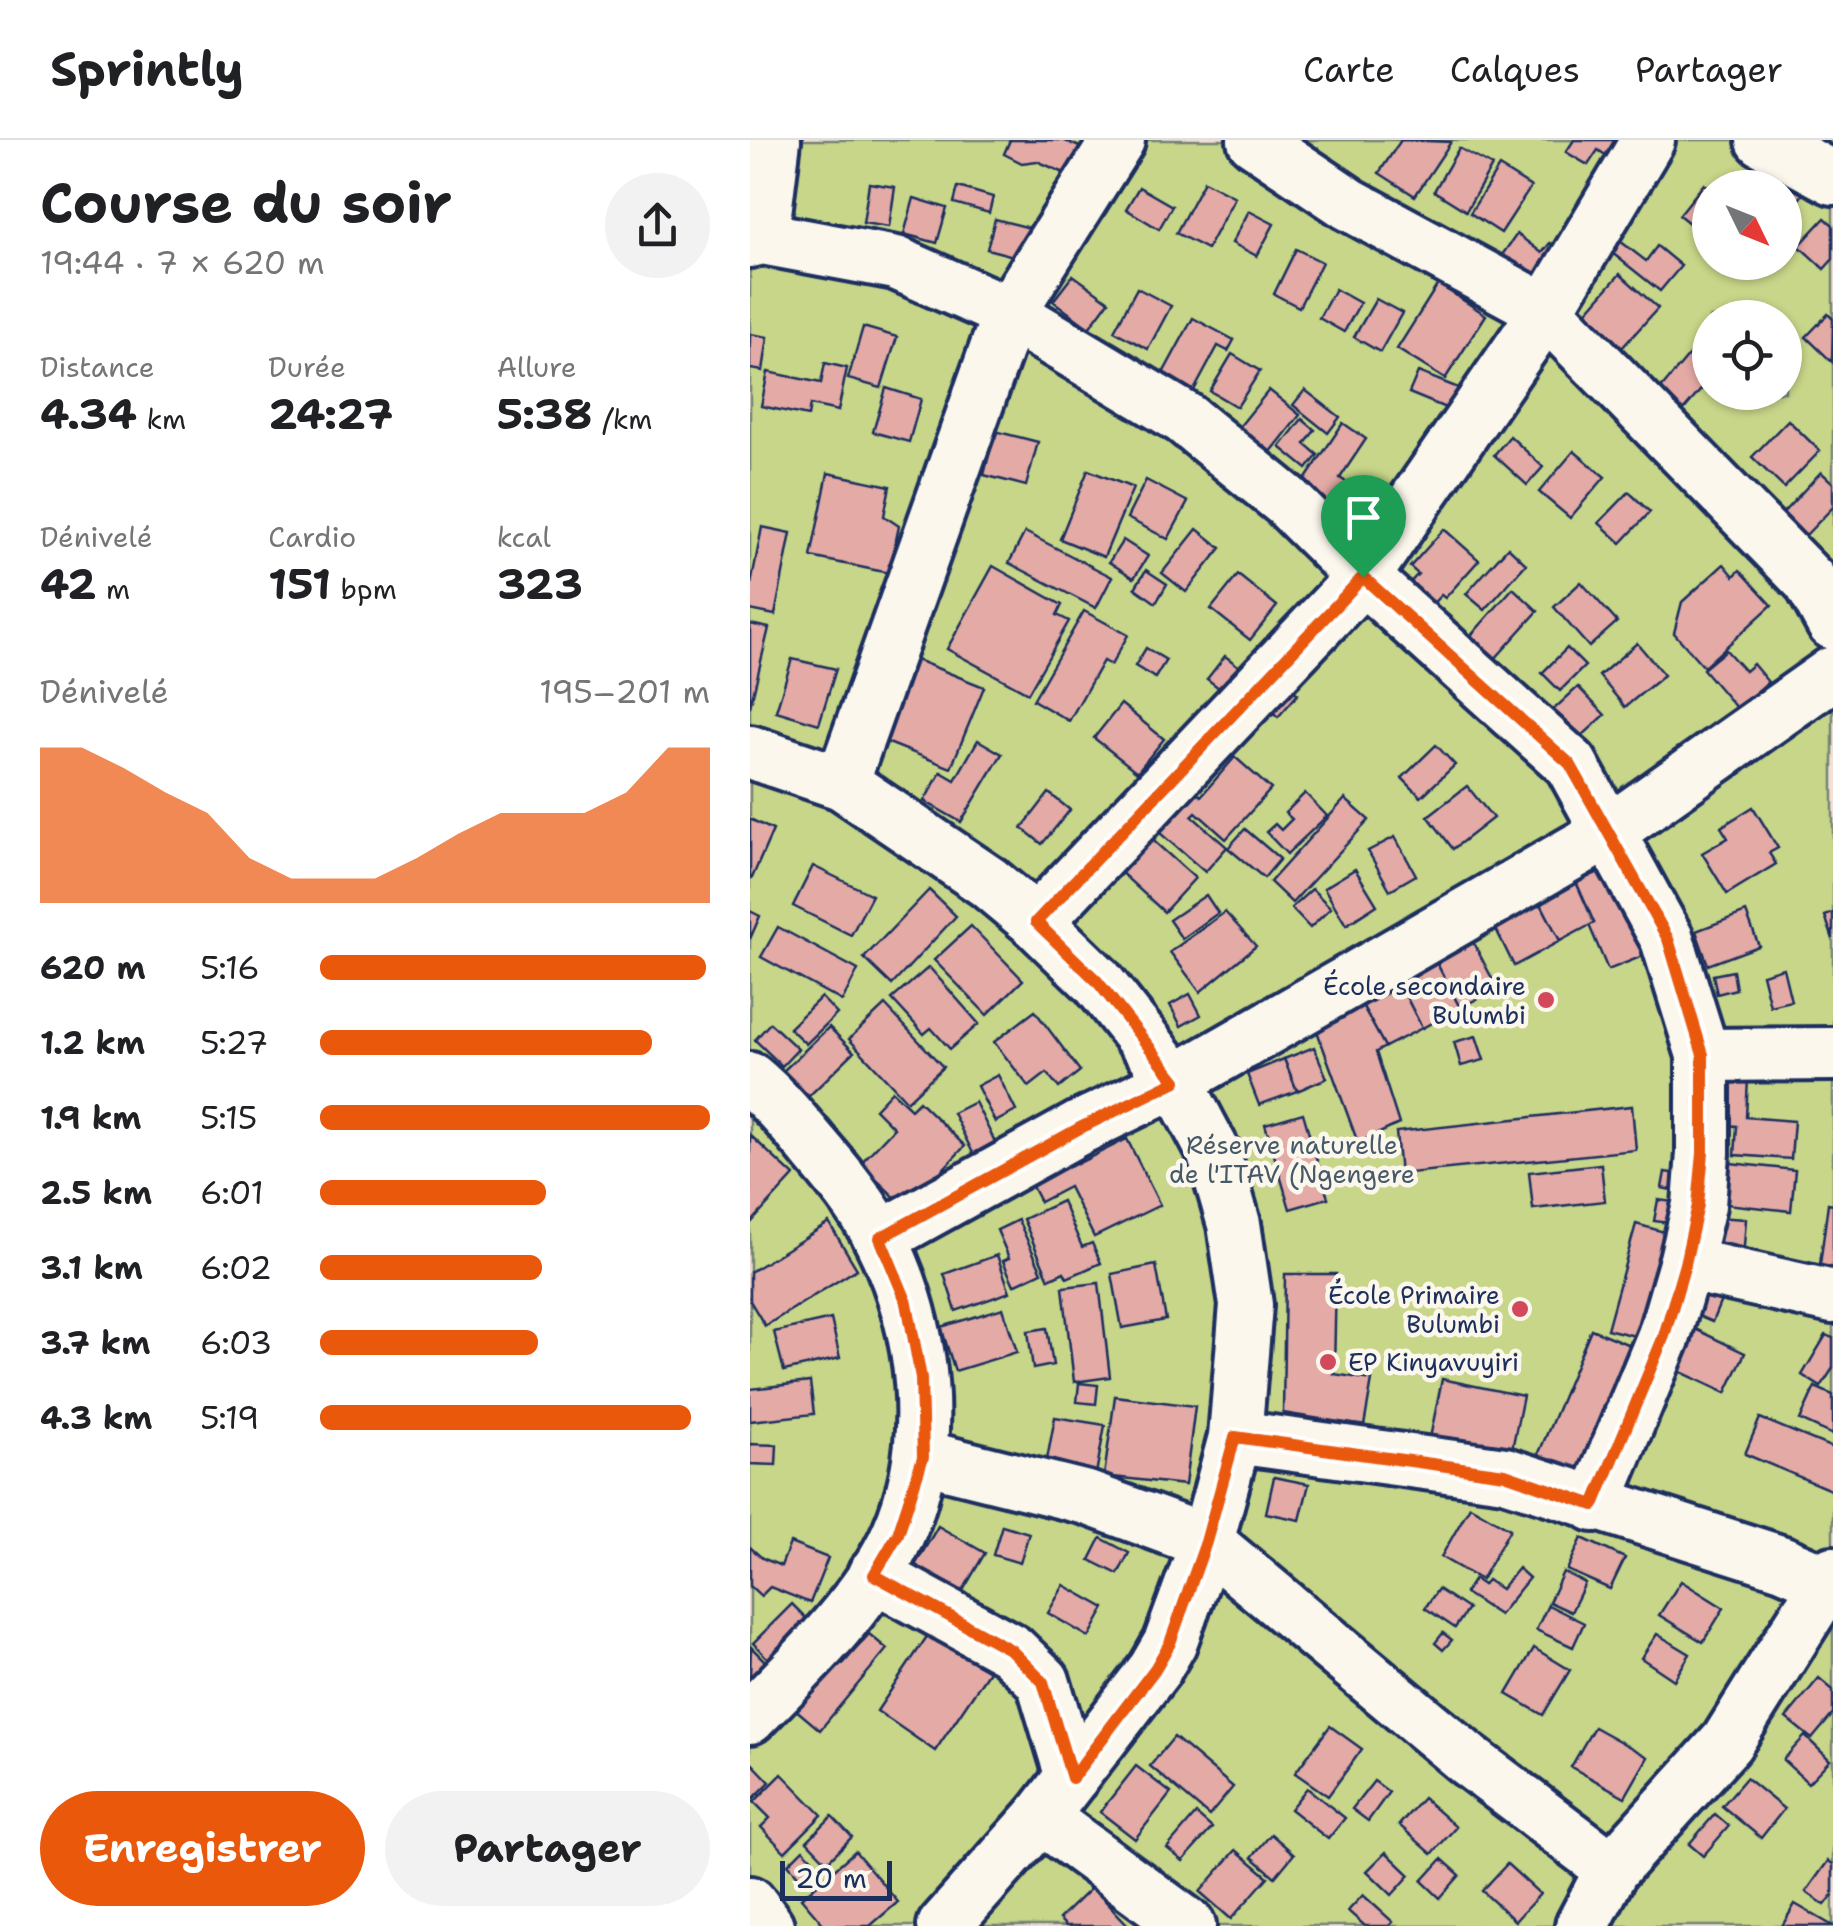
<!DOCTYPE html>
<html lang="fr">
<meta charset="utf-8">
<style>
body{margin:0;font-family:"Shantell Sans",sans-serif;background:#f2f2f2;color:#202124;height:100vh;display:flex;flex-direction:column;font-size:38px;white-space:nowrap}
*{box-sizing:border-box;margin:0}
p{font-size:32px;color:#757577}
.icon{flex:none;width:55px;height:55px;fill:none;stroke:currentColor;stroke-width:2;stroke-linecap:round;stroke-linejoin:round}
.map{position:relative;flex:1;overflow:hidden}
.sheet{display:flex;flex-direction:column;background:#fff;width:750px}
.sheet>*{flex:none}
.needle{width:65px;rotate:133deg}
.controls{position:absolute;left:942px;top:30px;display:grid;gap:20px}
.controls a{display:grid;place-items:center;width:110px;height:110px;border-radius:50%;background:#fff;box-shadow:0 2px 8px #0004;font-size:50px}
.scale{position:absolute;left:30px;bottom:25px;width:112px;box-sizing:border-box;padding-left:10px;border:5px solid #1b2f5e;border-top:0;font-size:28px;line-height:35px;white-space:nowrap;color:#1b2f5e;-webkit-text-stroke:8px #fbf7ec;paint-order:stroke}
.pin{position:absolute;display:grid;place-items:center;width:85px;height:85px;color:#fff;margin:-102px -42px;border-radius:50% 50% 50% 0;rotate:-45deg;box-shadow:0 0 10px #0007}
.pin .icon{rotate:45deg}
.round{display:grid;place-items:center;flex:none;width:105px;height:105px;border-radius:52px;background:#f2f2f2}
.head{display:flex;align-items:center;justify-content:space-between;height:170px;padding:0 40px}
h1{font-size:55px;font-weight:700;line-height:75px}
.stats{display:grid;grid-template-columns:repeat(3,1fr);gap:15px;height:170px;padding:10px 40px}
.stats div{display:grid;align-content:center}
.stats b{font-size:42px;font-weight:700}
.stats small{font-size:28px;font-weight:400}
.stats p{font-size:28px}
.chart{height:280px;padding:20px 40px}
.chart p{display:flex;justify-content:space-between}
.chart svg{width:100%;height:180px;margin-top:10px;fill:#ea580c;opacity:.7}
.primary-button{display:flex;gap:20px;margin-top:auto;padding:20px 40px}
.primary-button a{flex:1;height:115px;border-radius:60px;background:#ea580c;color:#fff;font-size:40px;font-weight:700;line-height:115px;text-align:center}
.primary-button a+a{background:#f2f2f2;color:#202124}
ul{padding:0 40px;list-style:none;font-size:32px}
li{display:grid;grid-template-columns:160px 120px 1fr;align-items:center;height:75px}
li i{height:25px;border-radius:12px;background:#ea580c}
header{display:flex;align-items:center;gap:60px;box-sizing:border-box;height:140px;padding:0 50px;background:#fff;border-bottom:2px solid #e0e0e0}
header strong{font-size:48px}
nav{display:flex;gap:55px;margin-inline-start:auto;font-size:35px}
main{display:flex;flex:1;min-height:0}
.map>svg:first-child{display:block}
.green{fill:#c8d689;stroke:#728274;stroke-width:2.5;fill-rule:evenodd}
.building{fill:#e4aaa5;stroke:#1b2f5e;stroke-width:2.5}
.lines{fill:none;stroke-linecap:round;stroke-linejoin:round}
.minor-casing{stroke:#1b2f5e;stroke-width:60}
.minor{stroke:#fbf7ec;stroke-width:52}
.route-casing{stroke:#fff;stroke-width:20}
.route{stroke:#ea580c;stroke-width:12}
.poi-dot{fill:#d1495b;stroke:#fbf7ec;stroke-width:4}
.labels{text-anchor:middle;dominant-baseline:central;stroke-width:9;stroke-linejoin:round;paint-order:stroke}
.poi-label{font-size:25px;fill:#1b2f5e;stroke:#fbf7ec;text-anchor:end}
.park-label{font-size:25px;fill:#465969;stroke:#fbf7ec}
</style>
<header>
<strong>Sprintly</strong>
<nav><a>Carte</a><a>Calques</a><a>Partager</a></nav>
</header>
<main>
<section class="sheet">
<div class="head"><div><h1>Course du soir</h1><p>19:44 · 7 × 620 m</p></div><a class="round"><svg class="icon" aria-label="share" viewBox="0 0 24 24"><path d="M12 15V3M7 8l5-5 5 5M5 13v7h14v-7"/></svg></a></div>
<div class="stats">
<div><p>Distance</p><b>4.34<small> km</small></b></div>
<div><p>Durée</p><b>24:27</b></div>
<div><p>Allure</p><b>5:38<small> /km</small></b></div>
</div>
<div class="stats">
<div><p>Dénivelé</p><b>42<small> m</small></b></div>
<div><p>Cardio</p><b>151<small> bpm</small></b></div>
<div><p>kcal</p><b>323</b></div>
</div>
<div class="chart"><p><span>Dénivelé</span>195–201 m</p>
<svg viewBox="0 0 160 44" preserveAspectRatio="none"><path d="M0 44V6L10 6L20 11L30 17L40 22L50 33L60 38L70 38L80 38L90 33L100 27L110 22L120 22L130 22L140 17L150 6L160 6V44z"/></svg>
</div>
<ul>
<li><b>620 m</b>5:16<i style="width:99%"></i></li>
<li><b>1.2 km</b>5:27<i style="width:85%"></i></li>
<li><b>1.9 km</b>5:15<i style="width:100%"></i></li>
<li><b>2.5 km</b>6:01<i style="width:58%"></i></li>
<li><b>3.1 km</b>6:02<i style="width:57%"></i></li>
<li><b>3.7 km</b>6:03<i style="width:56%"></i></li>
<li><b>4.3 km</b>5:19<i style="width:95%"></i></li>
</ul>
<div class="primary-button"><a>Enregistrer</a><a>Partager</a></div>
</section>
<div class="map">
<svg width="1083" height="1786" viewBox="0 0 1083 1786">
<rect width="100%" height="100%" fill="#f4e0d7"/>
<filter id="ink" filterUnits="userSpaceOnUse"><feTurbulence type="fractalNoise" baseFrequency=".01" numOctaves="2"/><feDisplacementMap in="SourceGraphic" scale="20" xChannelSelector="R" yChannelSelector="G"/><feConvolveMatrix kernelMatrix="1 2 1 2 8 2 1 2 1" color-interpolation-filters="sRGB"/></filter>
<g filter="url(#ink)">
<path class="green" d="M0,0H1083V1786H0ZM960,48H1035V122H960ZM960,178H1035V252H960Z"/>
<g class="building">
<polygon points="260,0 313,0 332,8 319,35 287,21 272,23 254,14"/>
<polygon points="651,0 701,2 665,56 629,33"/>
<polygon points="824,0 886,0 870,25 848,10 838,25 816,12"/>
<polygon points="709,8 742,26 716,71 684,51"/>
<polygon points="749,27 781,47 751,93 720,73"/>
<polygon points="1040,33 1059,46 1035,78 1035,48 1030,48"/>
<polygon points="454,41 485,57 457,109 426,93"/>
<polygon points="119,43 145,47 139,87 113,83"/>
<polygon points="954,44 960,48 960,90 955,96 929,75"/>
<polygon points="208,47 243,57 239,73 204,63"/>
<polygon points="389,47 422,66 409,89 376,69"/>
<polygon points="164,58 197,68 187,103 154,94"/>
<polygon points="499,71 524,84 507,116 482,103"/>
<polygon points="1075,78 1083,85 1083,119 1074,129 1049,106"/>
<polygon points="245,79 284,89 275,119 237,109"/>
<polygon points="767,94 792,113 800,103 810,111 788,140 752,115"/>
<polygon points="870,101 896,121 907,106 931,126 910,151 861,112"/>
<polygon points="546,109 572,122 549,167 524,154"/>
<polygon points="870,134 908,168 871,209 834,175"/>
<polygon points="323,135 359,161 339,188 303,161"/>
<polygon points="688,144 736,175 695,239 647,209"/>
<polygon points="387,148 421,166 398,209 364,191"/>
<polygon points="585,149 610,163 594,192 569,178"/>
<polygon points="626,159 652,173 630,212 604,197"/>
<polygon points="1078,174 1083,179 1082,222 1056,197"/>
<polygon points="443,178 484,200 478,211 468,206 442,254 411,237"/>
<polygon points="113,187 147,197 131,248 98,239"/>
<polygon points="0,194 18,197 13,231 0,229"/>
<polygon points="482,214 510,231 487,267 460,251"/>
<polygon points="940,214 960,231 960,239 933,271 909,251"/>
<polygon points="75,223 97,228 88,271 60,265 58,276 11,266 18,232 71,243"/>
<polygon points="668,232 711,249 703,271 659,253"/>
<polygon points="136,248 171,259 159,302 123,292"/>
<polygon points="519,250 550,275 513,322 481,297"/>
<polygon points="555,250 590,277 578,293 543,265"/>
<polygon points="552,279 565,290 555,304 568,315 557,329 530,307"/>
<polygon points="1038,280 1070,311 1034,348 1002,317"/>
<polygon points="593,283 616,299 590,338 612,353 618,342 644,359 618,399 547,352"/>
<polygon points="245,291 288,302 276,346 234,335"/>
<polygon points="760,296 793,327 777,345 744,315"/>
<polygon points="824,311 855,337 820,378 789,352"/>
<polygon points="338,330 383,348 354,417 310,399"/>
<polygon points="1071,332 1083,343 1083,367 1054,397 1031,375"/>
<polygon points="78,333 140,346 134,376 149,386 139,433 61,417"/>
<polygon points="396,340 438,362 418,399 377,378"/>
<polygon points="879,352 900,372 871,403 849,383"/>
<polygon points="12,387 41,393 25,475 0,470 0,450"/>
<polygon points="447,389 471,408 436,452 412,433"/>
<polygon points="694,389 729,420 695,458 691,455 675,472 652,451 668,434 660,427"/>
<polygon points="275,392 362,437 346,468 259,423"/>
<polygon points="373,400 398,416 384,438 359,422"/>
<polygon points="758,407 776,424 735,470 716,454"/>
<polygon points="974,424 984,436 990,430 1022,465 954,527 924,493 932,462"/>
<polygon points="243,426 312,465 307,475 319,481 278,553 197,509"/>
<polygon points="396,430 417,444 406,463 385,448"/>
<polygon points="488,435 527,466 500,500 461,469"/>
<polygon points="831,442 867,482 839,507 804,467"/>
<polygon points="763,448 788,471 743,521 718,499"/>
<polygon points="334,471 378,495 361,525 353,521 319,581 283,560"/>
<polygon points="0,484 19,488 0,567"/>
<polygon points="887,503 914,535 875,567 849,536"/>
<polygon points="396,508 416,520 405,538 385,526"/>
<polygon points="817,508 835,526 810,551 792,533"/>
<polygon points="976,510 995,531 1003,524 1018,542 987,569 953,529"/>
<polygon points="475,516 491,528 473,551 457,539"/>
<polygon points="42,519 86,529 69,584 26,571"/>
<polygon points="164,519 234,547 201,628 131,600"/>
<polygon points="532,540 548,554 528,577 512,562"/>
<polygon points="828,547 855,575 818,609 792,580"/>
<polygon points="371,564 414,599 387,632 344,598"/>
<polygon points="228,600 252,614 211,682 174,661 191,632 205,640"/>
<polygon points="686,605 705,625 671,657 652,638"/>
<polygon points="485,617 521,649 476,699 446,672 442,676 477,707 455,732 403,687 439,646 451,656"/>
<polygon points="717,646 743,678 703,709 678,676"/>
<polygon points="299,653 320,670 292,704 272,688"/>
<polygon points="555,653 577,676 537,714 516,692 525,684 531,690 542,679 535,673"/>
<polygon points="595,659 619,680 542,763 520,742"/>
<polygon points="1003,667 1028,708 1019,713 1026,724 977,754 952,713 978,698 971,687"/>
<polygon points="0,679 23,690 2,738 0,738"/>
<polygon points="495,689 530,719 514,738 478,708"/>
<polygon points="397,695 445,738 414,772 367,729"/>
<polygon points="645,697 666,735 640,750 618,711"/>
<polygon points="63,726 122,755 101,795 43,766"/>
<polygon points="605,729 627,765 596,785 574,748"/>
<polygon points="856,729 893,816 858,830 839,785 844,783 826,742"/>
<polygon points="826,742 844,783 810,801 790,762"/>
<polygon points="562,749 581,768 560,788 541,768"/>
<polygon points="179,750 206,776 142,845 114,818"/>
<polygon points="456,755 468,773 432,799 419,780"/>
<polygon points="790,762 810,801 764,826 745,787"/>
<polygon points="0,771 10,776 0,799"/>
<polygon points="475,772 506,806 450,852 420,812"/>
<polygon points="996,772 1009,806 958,825 946,791"/>
<polygon points="1083,773 1083,799 1075,776"/>
<polygon points="221,786 273,840 237,875 184,820"/>
<polygon points="28,787 108,830 92,861 11,817"/>
<polygon points="720,796 747,848 710,868 683,816"/>
<polygon points="683,816 710,868 672,888 645,835"/>
<polygon points="179,827 229,884 200,909 181,888 174,894 142,859"/>
<polygon points="1033,828 1041,861 1020,866 1012,834"/>
<polygon points="983,831 986,849 967,854 963,835"/>
<polygon points="645,835 672,888 635,907 607,856"/>
<polygon points="440,854 451,875 431,886 420,865"/>
<polygon points="607,856 635,907 626,912 649,984 608,1003 563,880"/>
<polygon points="71,857 87,874 56,904 39,888"/>
<polygon points="135,865 193,927 157,961 99,899"/>
<polygon points="285,871 330,931 309,948 297,933 279,947 244,902"/>
<polygon points="20,883 48,909 32,926 5,900"/>
<polygon points="79,887 104,912 56,959 31,933"/>
<polygon points="726,896 734,920 711,926 704,902"/>
<polygon points="564,907 577,938 547,951 534,919"/>
<polygon points="534,919 547,951 509,965 497,934"/>
<polygon points="248,935 266,971 245,982 227,946"/>
<polygon points="977,938 998,939 996,977 1044,981 1041,1019 985,1015 987,986 974,985"/>
<polygon points="142,951 161,969 169,961 215,1006 156,1068 110,1024 144,988 125,969"/>
<polygon points="225,962 254,1020 232,1031 203,973"/>
<polygon points="882,966 886,1010 650,1034 646,992"/>
<polygon points="553,973 578,1058 540,1069 515,984"/>
<polygon points="0,995 44,1036 0,1084"/>
<polygon points="377,999 410,1065 344,1097 319,1047 290,1062 273,1029 318,1005 327,1024"/>
<polygon points="971,1022 1045,1030 1041,1071 966,1063"/>
<polygon points="851,1024 855,1061 783,1069 779,1032"/>
<polygon points="915,1032 929,1034 926,1051 912,1048"/>
<polygon points="908,1060 924,1062 920,1083 904,1081"/>
<polygon points="312,1061 332,1107 342,1103 351,1123 317,1138 314,1132 299,1139 273,1079"/>
<polygon points="1078,1063 1083,1064 1083,1142 1068,1140"/>
<polygon points="964,1077 996,1079 993,1119 961,1117"/>
<polygon points="268,1080 292,1132 264,1145 253,1121 259,1118 247,1090"/>
<polygon points="79,1083 107,1129 15,1186 0,1161 0,1132"/>
<polygon points="886,1084 918,1093 889,1197 857,1189"/>
<polygon points="247,1115 260,1152 206,1171 194,1134"/>
<polygon points="406,1125 416,1180 372,1188 362,1134"/>
<polygon points="535,1134 586,1134 584,1234 622,1240 614,1286 533,1273"/>
<polygon points="349,1143 360,1237 324,1242 313,1147"/>
<polygon points="952,1149 972,1158 962,1182 941,1173"/>
<polygon points="253,1168 267,1212 205,1231 191,1187"/>
<polygon points="81,1179 90,1218 34,1231 24,1192"/>
<polygon points="939,1186 995,1213 976,1253 920,1227"/>
<polygon points="297,1188 303,1225 283,1229 278,1191"/>
<polygon points="841,1189 894,1211 837,1349 783,1327"/>
<polygon points="1076,1195 1083,1198 1083,1228 1071,1247 1052,1235"/>
<polygon points="692,1239 773,1256 761,1314 680,1298"/>
<polygon points="60,1242 64,1274 0,1281 0,1249"/>
<polygon points="329,1243 348,1245 346,1264 327,1262"/>
<polygon points="1065,1247 1083,1255 1083,1295 1050,1280"/>
<polygon points="365,1256 445,1266 435,1345 354,1336"/>
<polygon points="305,1277 355,1285 343,1350 293,1341"/>
<polygon points="1010,1278 1083,1308 1083,1351 995,1314"/>
<polygon points="0,1304 27,1305 26,1325 0,1324"/>
<polygon points="524,1337 559,1344 550,1380 516,1373"/>
<polygon points="720,1366 760,1389 731,1440 691,1417"/>
<polygon points="252,1385 279,1393 270,1423 243,1415"/>
<polygon points="188,1386 235,1413 211,1454 164,1427"/>
<polygon points="351,1398 379,1413 368,1434 340,1420"/>
<polygon points="832,1398 875,1418 860,1449 817,1430"/>
<polygon points="40,1403 78,1418 60,1463 20,1447 11,1456 0,1446 0,1407 12,1418 31,1426"/>
<polygon points="768,1428 779,1438 749,1475 715,1453 724,1439 733,1445 737,1440 751,1449"/>
<polygon points="813,1432 835,1443 821,1472 799,1462"/>
<polygon points="931,1441 974,1468 953,1502 909,1475"/>
<polygon points="314,1445 355,1468 339,1497 298,1473"/>
<polygon points="688,1449 718,1469 705,1488 675,1468"/>
<polygon points="42,1464 60,1482 21,1522 3,1503"/>
<polygon points="798,1465 834,1483 823,1507 786,1490"/>
<polygon points="180,1492 239,1531 185,1611 127,1571"/>
<polygon points="693,1493 702,1500 693,1510 685,1503"/>
<polygon points="119,1494 137,1509 70,1590 38,1563 80,1513 93,1524"/>
<polygon points="907,1494 940,1514 924,1540 891,1518"/>
<polygon points="1,1507 19,1525 4,1540 0,1537"/>
<polygon points="784,1508 820,1530 793,1575 757,1554"/>
<polygon points="1069,1538 1083,1550 1083,1574 1062,1599 1036,1578"/>
<polygon points="580,1586 612,1609 578,1656 545,1633"/>
<polygon points="844,1587 898,1617 875,1657 821,1627"/>
<polygon points="1055,1596 1080,1620 1058,1643 1033,1620"/>
<polygon points="424,1597 483,1647 459,1676 400,1626"/>
<polygon points="0,1621 20,1642 0,1662"/>
<polygon points="386,1626 421,1653 385,1699 350,1672"/>
<polygon points="32,1634 72,1675 35,1712 11,1687 20,1678 4,1662"/>
<polygon points="996,1638 1034,1669 1011,1698 972,1666"/>
<polygon points="624,1641 639,1652 618,1681 602,1669"/>
<polygon points="557,1648 595,1678 578,1699 540,1669"/>
<polygon points="673,1658 706,1687 682,1714 649,1685"/>
<polygon points="446,1674 462,1688 433,1721 417,1708"/>
<polygon points="965,1674 979,1686 953,1716 939,1704"/>
<polygon points="82,1676 102,1697 77,1722 57,1701"/>
<polygon points="521,1694 544,1714 525,1737 502,1717"/>
<polygon points="53,1709 68,1725 52,1740 38,1724"/>
<polygon points="486,1710 518,1737 481,1779 450,1752"/>
<polygon points="105,1711 148,1762 120,1786 75,1786 51,1758"/>
<polygon points="636,1712 660,1735 642,1755 617,1731"/>
<polygon points="692,1719 710,1735 690,1758 672,1741"/>
<polygon points="1078,1721 1083,1724 1083,1755 1075,1765 1056,1752"/>
<polygon points="757,1724 790,1754 765,1781 732,1751"/>
<polygon points="342,1747 379,1786 316,1786 309,1779"/>
<polygon points="613,1755 643,1782 639,1786 615,1786 598,1771"/>
<polygon points="1045,1764 1083,1786 1032,1786"/>
</g>
<g class="lines">
<defs>
<g id="minor">
<polyline points="504,0 599,64 796,171 1060,441 1083,483"/>
<polyline points="1013,0 1083,38"/>
<polyline points="12,98 24,0"/>
<polyline points="0,101 12,98 146,123 259,173 434,278 536,361 613,437 821,624 917,799 953,915 953,1013 949,1065 935,1124 914,1196 844,1365"/>
<polyline points="0,612 92,643 238,742 286,782 347,841 426,941 463,1011 484,1084 496,1165 485,1297 457,1402 420,1503 405,1529 291,1677 194,1786"/>
<polyline points="92,643 259,173 368,0"/>
<polyline points="286,782 613,437 796,171 898,0"/>
<polyline points="953,915 1083,914"/>
<path d="M0,939C24,959 43,982 63,1006C87,1034 113,1065 130,1098C175,1187 189,1301 148,1394C120,1459 50,1527 0,1577"/>
<polyline points="130,1098 329,988 426,941 857,693 1083,533"/>
<polyline points="935,1124 1083,1157"/>
<polyline points="485,1297 755,1334 1033,1423 1077,1442"/>
<polyline points="173,1317 337,1358 457,1402 718,1620 862,1729"/>
<polyline points="124,1435 261,1510 293,1541 322,1637"/>
<polyline points="291,1677 439,1786"/>
<polyline points="0,1763 17,1786"/>
<polyline points="832,1786 862,1729 977,1602 1083,1433"/>
</g>
</defs>
<use href="#minor" class="minor-casing"/>
<use href="#minor" class="minor"/>
</g>
</g>
<g class="lines" filter="url(#ink)">
<defs>
<polygon id="route" points="613,437 820,624 918,799 953,915 953,1013 948,1065 935,1124 914,1196 844,1365 755,1334 485,1297 456,1402 420,1503 405,1529 322,1638 293,1542 261,1510 124,1435 148,1394 173,1317 171,1238 157,1163 130,1098 330,988 426,941 347,841 286,782"/>
</defs>
<use href="#route" class="route-casing"/>
<use href="#route" class="route"/>
</g>
<g class="poi-dot">
<circle cx="796" cy="860" r="10"/>
<circle cx="770" cy="1169" r="10"/>
<circle cx="578" cy="1222" r="10"/>
</g>
<g class="labels">
<g class="poi-label">
<text x="776" y="846">École secondaire<tspan x="776" dy="29">Bulumbi</tspan></text>
<text x="750" y="1155">École Primaire<tspan x="750" dy="29">Bulumbi</tspan></text>
<text x="598" y="1222" text-anchor="start">EP Kinyavuyiri</text>
</g>
<g class="park-label">
<text x="542" y="1005">Réserve naturelle<tspan x="542" dy="29">de l'ITAV (Ngengere</tspan></text>
</g>
</g>
</svg>
<div class="controls">
<a><svg class="needle" viewBox="-14 -14 28 28"><path d="M0-13l5 13h-10z" fill="#e53935"/><path d="M0 13l5-13h-10z" fill="#757577"/></svg></a>
<a><svg class="icon" aria-label="locate" viewBox="0 0 24 24"><circle cx="12" cy="12" r="6"/><path d="M12 2v4M12 18v4M2 12h4M18 12h4"/></svg></a>
</div>
<div class="scale">20 m</div>
<div class="pin" style="left:613px;top:437px;background:#1e9e55"><svg class="icon" aria-label="arrive" viewBox="0 0 24 24"><path d="M6 21V4h12l-3 4 3 4H6"/></svg></div>
</div>
</main>
